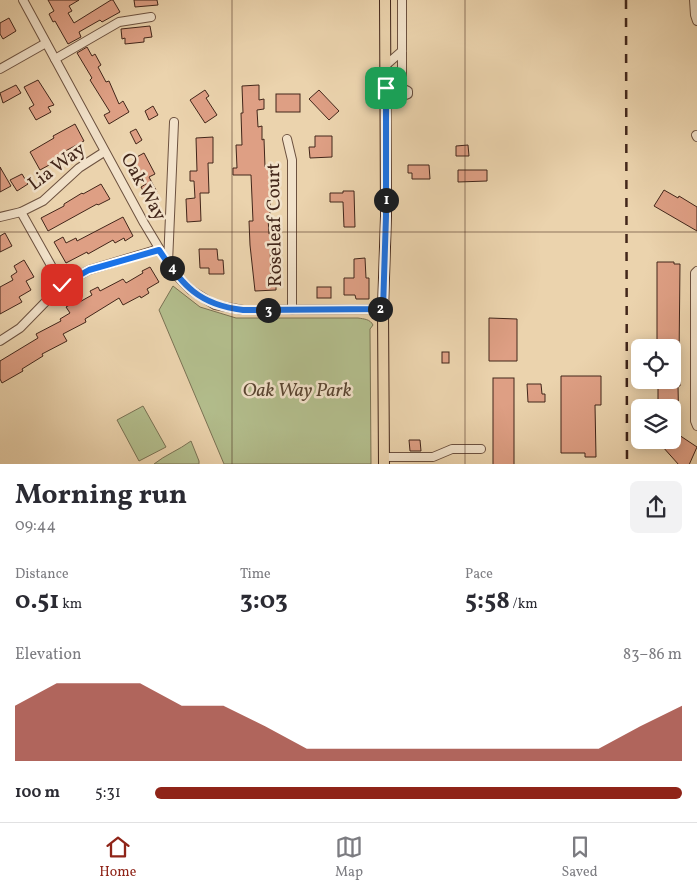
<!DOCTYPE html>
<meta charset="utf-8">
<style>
body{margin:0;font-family:Vollkorn,serif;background:#f2f2f3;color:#2b2b33;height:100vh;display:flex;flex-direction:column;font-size:19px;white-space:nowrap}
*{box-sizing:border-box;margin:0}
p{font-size:16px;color:#7c7c81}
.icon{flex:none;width:28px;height:28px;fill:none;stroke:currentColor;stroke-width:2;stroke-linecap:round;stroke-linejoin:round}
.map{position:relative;height:464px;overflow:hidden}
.drawer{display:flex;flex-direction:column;background:#fff;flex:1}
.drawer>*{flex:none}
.buttons{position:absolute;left:631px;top:339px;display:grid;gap:10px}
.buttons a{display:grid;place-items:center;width:50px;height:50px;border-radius:8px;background:#fff;box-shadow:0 2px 12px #0003;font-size:25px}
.pin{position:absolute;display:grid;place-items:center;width:42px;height:42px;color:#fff;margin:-21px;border-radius:10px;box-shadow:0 2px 8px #0006}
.km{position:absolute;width:25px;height:25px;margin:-12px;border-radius:50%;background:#222;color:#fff;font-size:14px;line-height:25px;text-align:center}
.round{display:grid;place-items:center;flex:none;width:52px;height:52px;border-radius:8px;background:#f2f2f3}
.summary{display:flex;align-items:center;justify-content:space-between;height:85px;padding:0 15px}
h1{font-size:28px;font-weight:700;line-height:38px}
.figures{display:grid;grid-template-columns:repeat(3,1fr);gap:8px;height:85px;padding:5px 15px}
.figures div{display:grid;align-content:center}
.figures b{font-size:25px;font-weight:700}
.figures small{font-size:14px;font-weight:400}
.figures p{font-size:14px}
.chart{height:140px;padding:10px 15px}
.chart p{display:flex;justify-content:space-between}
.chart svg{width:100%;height:90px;margin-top:5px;fill:#8f2418;opacity:.7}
ul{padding:0 15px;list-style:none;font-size:16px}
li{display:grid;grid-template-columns:80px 60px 1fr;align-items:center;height:38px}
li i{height:12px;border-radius:6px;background:#8f2418}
.dock{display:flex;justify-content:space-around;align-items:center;height:70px;border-top:1px solid #e1e1e2;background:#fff;font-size:14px;color:#7c7c81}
.dock a{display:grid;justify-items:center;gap:2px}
.dock .current{color:#8f2418}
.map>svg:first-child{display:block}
.green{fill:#b3be8d;stroke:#7a7254}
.building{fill:#de9f84;stroke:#42261a}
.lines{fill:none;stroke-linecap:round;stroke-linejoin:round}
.minor-casing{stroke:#6c513f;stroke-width:10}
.major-casing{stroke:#42261a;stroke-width:12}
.minor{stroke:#f2e2ca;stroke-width:8}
.major{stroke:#ebd3ad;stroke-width:10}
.rail{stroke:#42261a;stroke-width:2.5;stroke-dasharray:9 9;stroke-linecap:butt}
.route-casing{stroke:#fff;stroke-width:10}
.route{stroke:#1a73e8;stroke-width:6}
.grid{fill:none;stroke:#42261a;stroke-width:1;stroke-opacity:0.55}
.labels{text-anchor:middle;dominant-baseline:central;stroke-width:5;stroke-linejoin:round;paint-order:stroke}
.street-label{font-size:19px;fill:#42261a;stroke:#f2e2ca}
.park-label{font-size:19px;font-style:italic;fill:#594431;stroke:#f2e2ca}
</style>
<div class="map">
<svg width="697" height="465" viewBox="0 0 697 465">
<rect width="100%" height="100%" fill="#ebd3ad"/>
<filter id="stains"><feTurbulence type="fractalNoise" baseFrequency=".004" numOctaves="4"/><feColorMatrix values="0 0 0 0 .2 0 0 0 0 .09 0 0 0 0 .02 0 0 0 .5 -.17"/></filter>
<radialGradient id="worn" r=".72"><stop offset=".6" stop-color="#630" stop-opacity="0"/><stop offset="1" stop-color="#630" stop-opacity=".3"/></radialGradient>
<g class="green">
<path d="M173,286L200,307L236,318H358C364,319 370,319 373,325L370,329L371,464H224L159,310Z"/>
<polygon points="143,406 166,447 139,461 117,420"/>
<path d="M191,441L199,461V464H154C165,455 179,450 191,441Z"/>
</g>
<g class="building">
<polygon points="48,0 79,0 69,6 72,11 68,13 74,23 111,0 113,0 120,12 102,22 100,20 79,32 81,37 68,44 55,21 53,22 49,14 54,11"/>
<polygon points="134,0 157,0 158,5 135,7"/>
<polygon points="9,18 16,31 3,39 0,34 0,23"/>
<polygon points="150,26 152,37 144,38 144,42 125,44 125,38 122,39 121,29"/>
<polygon points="87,47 92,56 95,54 101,65 98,67 106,82 109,81 119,104 123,101 129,112 109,124 104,115 110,112 90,80 92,78 77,53"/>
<polygon points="38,80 54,105 48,107 51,112 36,120 29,108 34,105 24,87"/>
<polygon points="16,85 21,93 3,103 0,93"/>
<polygon points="259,85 259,100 264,99 264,109 257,110 258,127 262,126 262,140 264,139 265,167 274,166 275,177 270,177 270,218 268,218 269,234 274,234 275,244 270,244 271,276 276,276 276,290 255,291 250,245 249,221 253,221 251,175 233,175 233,168 237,168 236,145 242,145 241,113 243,113 242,86"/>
<polygon points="205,90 209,96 206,98 217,115 205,123 190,100"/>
<polygon points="319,90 339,111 329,120 309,99"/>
<rect x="276" y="94" width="24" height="18"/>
<polygon points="153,106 158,115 149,120 145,111"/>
<polygon points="75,124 84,141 58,155 62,161 52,166 51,164 40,170 30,152 54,138 53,136"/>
<polygon points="136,129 142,140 136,144 130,132"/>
<polygon points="315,136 332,136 332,157 310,158 309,147 315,147"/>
<polygon points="213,137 213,163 208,163 209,193 200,193 201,221 187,222 186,199 195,198 194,181 190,181 190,171 197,171 196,138"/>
<polygon points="468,145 469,156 456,156 456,146"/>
<polygon points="144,153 155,174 149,177 157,192 147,198 141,187 146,184 133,159"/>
<polygon points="408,165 429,165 430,179 412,179 412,173 408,173"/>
<polygon points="0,167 11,186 0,192"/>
<polygon points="458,170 487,170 487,181 458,182"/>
<polygon points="22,174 28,184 17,191 10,180"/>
<polygon points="101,184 110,199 98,205 97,204 48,231 41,218 64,206 64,204 82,193 83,194"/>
<polygon points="664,190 678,198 679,196 697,207 697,231 654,206"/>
<polygon points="343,191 354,191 355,227 344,227 343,202 330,202 330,193 343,193"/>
<polygon points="123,217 133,236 125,241 124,238 115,243 113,240 88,254 87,252 66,263 54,242 63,237 66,243 76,238 77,241"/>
<polygon points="5,233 12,246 0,252 0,236"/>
<polygon points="199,249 217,249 218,260 223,260 224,274 209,274 209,268 200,268"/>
<polygon points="365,258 366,278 369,278 369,299 356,299 355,295 344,295 344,278 354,278 354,259"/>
<polygon points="24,260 34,277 26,281 31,290 19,297 22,302 0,314 0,287 13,280 11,276 17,272 14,266"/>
<polygon points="657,262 674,262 674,264 680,264 679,360 672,360 672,348 659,348 657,346"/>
<polygon points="150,267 159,282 147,289 149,293 141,298 140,296 123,305 119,298 85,319 86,322 63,334 67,341 42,354 43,356 22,369 23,371 2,383 0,379 0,361 38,338 36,334 61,321 60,319 70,313 66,307 75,302 76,304 92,295 90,291 98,287 100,291 123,279 126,283 143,273 142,271"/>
<rect x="317" y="287" width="14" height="11"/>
<polygon points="489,318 517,319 517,361 489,361"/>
<rect x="442" y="352" width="7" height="11"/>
<polygon points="561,376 601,376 601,405 595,405 596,457 585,457 585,453 561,453"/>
<rect x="493" y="378" width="21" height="87"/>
<polygon points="672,379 680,379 680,386 678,386 679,435 697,447 689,465 679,465 662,446 668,440 672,440 672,408 658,408 658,380"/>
<polygon points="527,384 541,384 542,394 545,394 545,402 528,402"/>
<polygon points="409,440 420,440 421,451 410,451"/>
</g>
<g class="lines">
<defs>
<g id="minor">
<polyline points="23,0 144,223 168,263 178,277 191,290 215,305 243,310 383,309"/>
<polyline points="694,0 695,15 697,21"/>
<polyline points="55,59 119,22 151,17"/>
<polyline points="386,65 402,51"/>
<polyline points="0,69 46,43"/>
<polyline points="386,88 402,88 408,91 408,94 403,96 386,96"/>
<polyline points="402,88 402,0"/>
<polyline points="696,135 697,137"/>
<polyline points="287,139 292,160 292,310"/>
<polyline points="21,212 62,285"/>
<polyline points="0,217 21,212 43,201 79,168 104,152"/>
<polyline points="168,263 174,122"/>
<polyline points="697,271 695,273 695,421 697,426"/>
<polyline points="0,341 20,328 62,285 89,270 159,249"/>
<polyline points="384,457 433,457 452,449 481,449"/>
</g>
<polyline id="major" points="384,465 383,309 386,216 385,0"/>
</defs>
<use href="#minor" class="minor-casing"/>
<use href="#major" class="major-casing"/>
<use href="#minor" class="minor"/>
<use href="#major" class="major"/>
<polyline class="rail" points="626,0 627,465"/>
</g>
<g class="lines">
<defs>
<path id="route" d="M62,285L89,270L159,250C182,285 199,305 243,310L383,309L386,216V88"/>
</defs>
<use href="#route" class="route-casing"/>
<use href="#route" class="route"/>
</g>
<path class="grid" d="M232,0V465M465,0V465M0,232H697"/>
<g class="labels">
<g class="street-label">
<text transform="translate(57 167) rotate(-37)">Lia Way</text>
<text transform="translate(143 187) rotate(61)">Oak Way</text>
<text transform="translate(275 225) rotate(-91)">Roseleaf Court</text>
</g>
<g class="park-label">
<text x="297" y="391">Oak Way Park</text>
</g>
</g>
<rect width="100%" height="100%" filter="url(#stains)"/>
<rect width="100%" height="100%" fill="url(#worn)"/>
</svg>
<div class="buttons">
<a><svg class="icon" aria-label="locate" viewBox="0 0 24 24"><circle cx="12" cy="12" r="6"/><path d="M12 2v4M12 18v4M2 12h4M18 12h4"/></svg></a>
<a><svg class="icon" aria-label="layers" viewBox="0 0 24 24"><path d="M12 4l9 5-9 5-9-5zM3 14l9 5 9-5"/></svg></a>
</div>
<div class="pin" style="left:386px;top:88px;background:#1e9e55"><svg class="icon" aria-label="arrive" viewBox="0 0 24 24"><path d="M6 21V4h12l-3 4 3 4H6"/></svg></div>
<div class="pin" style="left:62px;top:285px;background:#d93025"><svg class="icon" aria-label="check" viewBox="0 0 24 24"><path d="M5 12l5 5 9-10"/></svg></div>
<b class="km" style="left:386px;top:200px">1</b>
<b class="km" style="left:380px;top:309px">2</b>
<b class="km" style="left:268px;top:310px">3</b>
<b class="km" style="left:172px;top:268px">4</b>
</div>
<section class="drawer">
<div class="summary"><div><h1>Morning run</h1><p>09:44</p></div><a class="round"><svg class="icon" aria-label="share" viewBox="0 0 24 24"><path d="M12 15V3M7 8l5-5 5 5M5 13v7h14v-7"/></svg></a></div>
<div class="figures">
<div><p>Distance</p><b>0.51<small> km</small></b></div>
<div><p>Time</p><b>3:03</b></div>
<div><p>Pace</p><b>5:58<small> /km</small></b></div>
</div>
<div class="chart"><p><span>Elevation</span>83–86 m</p>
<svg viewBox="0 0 160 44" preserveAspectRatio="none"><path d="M0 44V17L10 6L20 6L30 6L40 17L50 17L60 27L70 38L80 38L90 38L100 38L110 38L120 38L130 38L140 38L150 27L160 17V44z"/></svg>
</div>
<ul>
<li><b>100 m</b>5:31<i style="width:100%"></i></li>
</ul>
</section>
<nav class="dock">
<a class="current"><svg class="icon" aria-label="home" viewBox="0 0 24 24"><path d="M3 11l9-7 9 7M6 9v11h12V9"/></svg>Home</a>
<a><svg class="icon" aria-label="map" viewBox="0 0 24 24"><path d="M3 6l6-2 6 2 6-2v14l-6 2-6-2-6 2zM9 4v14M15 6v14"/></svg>Map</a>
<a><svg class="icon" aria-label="saved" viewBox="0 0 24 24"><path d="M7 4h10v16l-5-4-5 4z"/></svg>Saved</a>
</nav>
